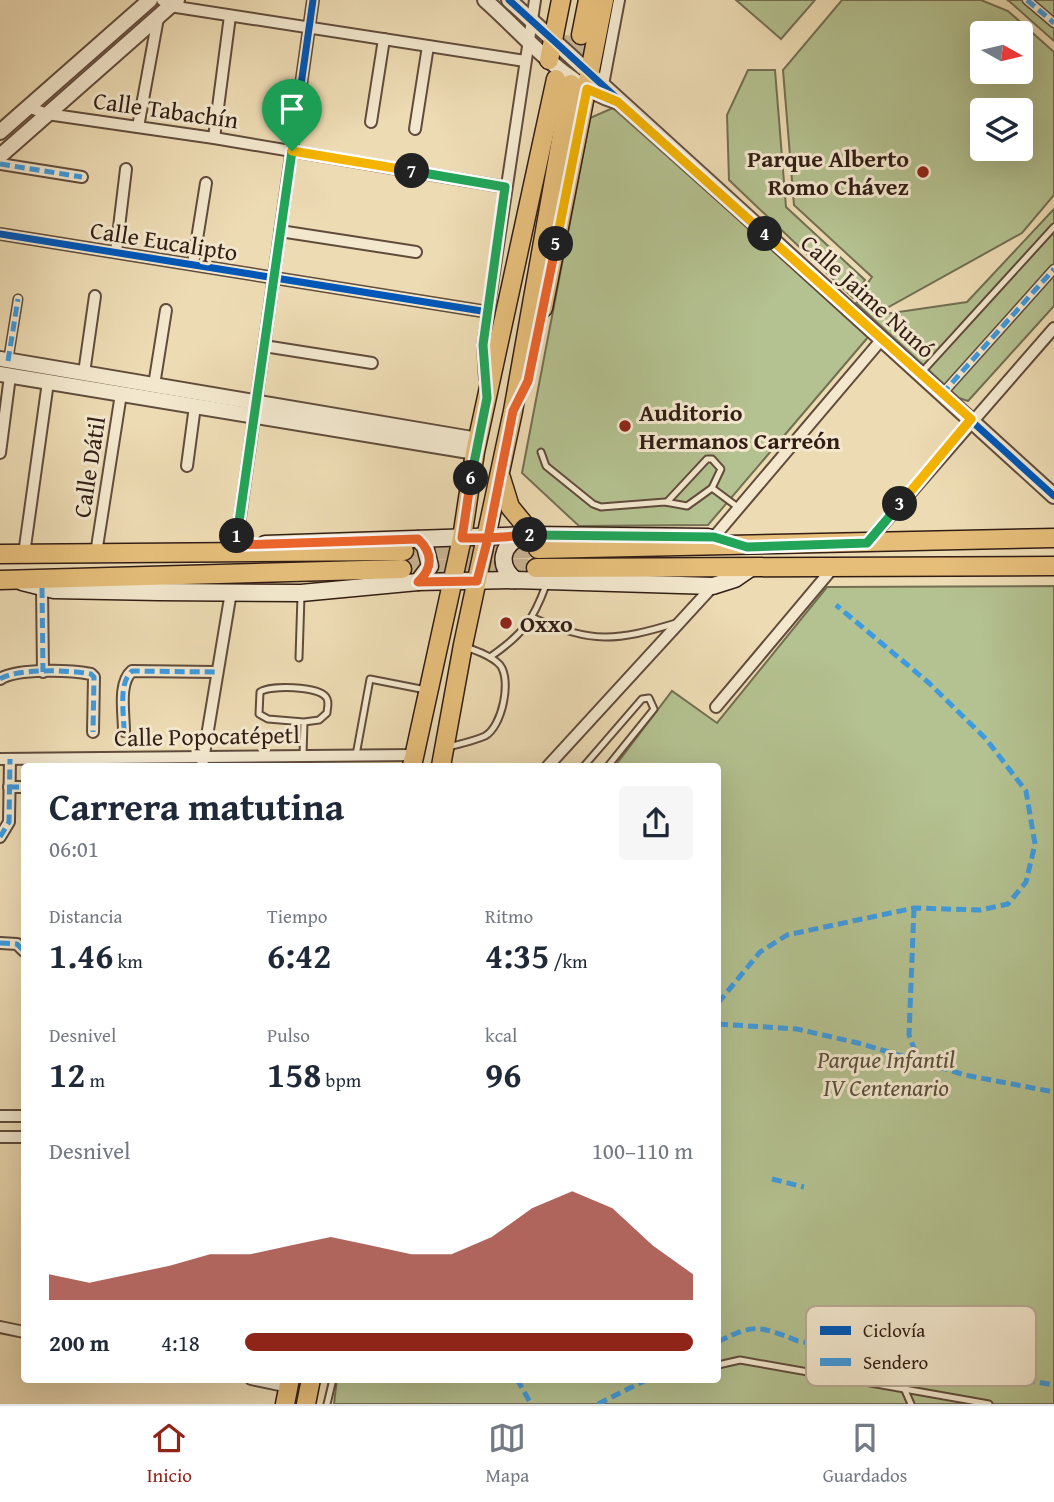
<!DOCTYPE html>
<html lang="es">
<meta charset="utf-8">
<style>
body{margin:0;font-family:"Gentium Book Plus",serif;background:#f6f6f7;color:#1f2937;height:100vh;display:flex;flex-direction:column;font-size:26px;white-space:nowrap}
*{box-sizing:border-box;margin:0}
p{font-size:23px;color:#747a83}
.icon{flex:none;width:38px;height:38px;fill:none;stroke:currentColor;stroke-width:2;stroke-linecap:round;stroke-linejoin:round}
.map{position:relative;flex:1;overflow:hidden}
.details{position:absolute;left:21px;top:763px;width:700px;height:620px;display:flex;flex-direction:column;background:#fff;border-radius:7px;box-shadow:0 7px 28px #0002}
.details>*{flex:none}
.needle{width:46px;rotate:98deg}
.buttons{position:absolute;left:970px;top:21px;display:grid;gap:14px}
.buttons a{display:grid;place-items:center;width:63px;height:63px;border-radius:7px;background:#fff;box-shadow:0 7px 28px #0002;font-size:35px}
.pin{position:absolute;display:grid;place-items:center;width:60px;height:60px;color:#fff;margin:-72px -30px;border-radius:50% 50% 50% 0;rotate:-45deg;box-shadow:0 0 7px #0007}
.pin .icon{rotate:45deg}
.km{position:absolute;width:35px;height:35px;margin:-18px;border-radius:50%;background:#222;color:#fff;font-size:19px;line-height:35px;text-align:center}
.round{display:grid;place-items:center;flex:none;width:74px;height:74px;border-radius:7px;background:#f6f6f7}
.overview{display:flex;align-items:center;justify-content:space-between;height:119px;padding:0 28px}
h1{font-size:38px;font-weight:700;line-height:52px}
.figures{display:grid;grid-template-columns:repeat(3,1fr);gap:10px;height:119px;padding:7px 28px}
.figures div{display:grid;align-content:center}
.figures b{font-size:35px;font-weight:700}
.figures small{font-size:19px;font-weight:400}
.figures p{font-size:19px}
.chart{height:196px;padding:14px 28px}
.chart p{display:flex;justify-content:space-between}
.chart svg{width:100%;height:126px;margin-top:7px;fill:#8f2418;opacity:.7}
ul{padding:0 28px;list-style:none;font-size:23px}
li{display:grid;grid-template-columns:112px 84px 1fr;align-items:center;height:52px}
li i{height:18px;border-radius:9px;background:#8f2418}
.tabs{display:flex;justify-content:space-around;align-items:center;height:98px;border-top:2px solid #e0e1e3;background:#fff;font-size:19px;color:#747a83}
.tabs a{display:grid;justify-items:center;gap:4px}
.tabs .on{color:#8f2418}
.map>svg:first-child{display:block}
.green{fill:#b4c190;stroke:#736f52;stroke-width:2;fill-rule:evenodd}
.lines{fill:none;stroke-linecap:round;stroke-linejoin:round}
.primary-tunnel{stroke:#c8b593;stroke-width:18;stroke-dasharray:18 9;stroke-linecap:butt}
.service-casing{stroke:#614c3c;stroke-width:9}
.pedestrian-casing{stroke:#614c3c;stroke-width:11}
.minor-casing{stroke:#614c3c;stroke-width:14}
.tertiary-casing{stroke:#614c3c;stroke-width:18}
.secondary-casing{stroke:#321d15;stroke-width:19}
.primary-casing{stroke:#321d15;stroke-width:21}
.service{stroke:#f3e8ce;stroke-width:5}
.pedestrian{stroke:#f3e8ce;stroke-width:8}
.minor{stroke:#f3e8ce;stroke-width:10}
.tertiary{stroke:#f3e8ce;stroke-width:14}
.secondary{stroke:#f3e8ce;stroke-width:16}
.primary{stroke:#e6be7a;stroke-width:18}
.quiet{stroke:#3e9bdf;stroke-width:5;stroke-dasharray:10 5;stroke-linecap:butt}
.cycleway-casing{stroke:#f3e8ce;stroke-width:11}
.cycleway{stroke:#0057b8;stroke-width:7}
.split-1-casing{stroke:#fff;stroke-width:14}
.split-2-casing{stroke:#fff;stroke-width:14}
.split-3-casing{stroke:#fff;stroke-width:14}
.split-4-casing{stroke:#fff;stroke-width:14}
.split-5-casing{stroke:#fff;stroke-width:14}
.split-6-casing{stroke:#fff;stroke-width:14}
.split-7-casing{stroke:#fff;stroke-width:14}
.split-8-casing{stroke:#fff;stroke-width:14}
.split-1{stroke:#22a559;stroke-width:9}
.split-2{stroke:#f0652b;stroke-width:9}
.split-3{stroke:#22a559;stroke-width:9}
.split-4{stroke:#f5b400;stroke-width:9}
.split-5{stroke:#f5b400;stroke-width:9}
.split-6{stroke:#f0652b;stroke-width:9}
.split-7{stroke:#22a559;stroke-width:9}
.split-8{stroke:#f5b400;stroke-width:9}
.poi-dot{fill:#8f2418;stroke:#f3e8ce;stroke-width:2.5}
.labels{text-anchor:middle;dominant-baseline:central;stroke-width:6;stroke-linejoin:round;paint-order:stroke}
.street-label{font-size:24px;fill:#321d15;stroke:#f3e8ce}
.poi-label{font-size:24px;font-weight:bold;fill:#321d15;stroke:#f3e8ce;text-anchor:start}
.park-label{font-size:24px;font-style:italic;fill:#594e3a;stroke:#f3e8ce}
.key{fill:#f3e8ce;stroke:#b9ab96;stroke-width:2}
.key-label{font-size:19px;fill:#321d15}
</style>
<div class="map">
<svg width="1054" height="1404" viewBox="0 0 1054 1404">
<rect width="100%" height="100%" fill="#eddbb3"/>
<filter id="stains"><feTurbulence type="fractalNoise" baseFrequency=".00286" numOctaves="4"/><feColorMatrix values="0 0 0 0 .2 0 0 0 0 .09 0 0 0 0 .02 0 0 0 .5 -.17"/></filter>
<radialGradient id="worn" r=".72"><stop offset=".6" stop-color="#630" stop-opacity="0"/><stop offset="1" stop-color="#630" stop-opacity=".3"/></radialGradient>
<g class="green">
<polygon points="736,0 815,0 781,39"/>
<path d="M842,0H981L1008,11L1054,52V195L1022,233L885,309L865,287L872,277L794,205L783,70ZM982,33H1020V72H982ZM982,110H1020V149H982Z"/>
<polygon points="1007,0 1054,0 1054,41 1009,1"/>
<polygon points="748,70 775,70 786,207 865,280 853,298 729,180 727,115"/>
<polygon points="613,108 869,336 708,525 579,526 522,473 590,118"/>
<polygon points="1054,209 1054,306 968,401 959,398 856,303 865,295 885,314 967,302"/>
<polygon points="1054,586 1054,1404 334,1404 337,1379 718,1379 718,766 615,766 672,691 717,723 827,587"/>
</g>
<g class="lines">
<g class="primary-tunnel">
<polyline points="556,79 566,28"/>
<polyline points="571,84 581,35"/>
<polyline points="404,551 538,549"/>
<polyline points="402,569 536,568"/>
</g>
<defs>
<g id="service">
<polyline points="920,374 1054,227"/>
<polyline points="541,452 546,466 593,504 601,507 665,502 687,506 712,488 739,508"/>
<polyline points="667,502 707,459 712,459 721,469 712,488"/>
<path d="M534,618C591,644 617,641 676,623"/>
<path d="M490,657C522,635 533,621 546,585"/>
<polyline points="299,658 301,596"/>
<path d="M448,747C460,744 474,741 485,736C502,727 512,680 500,665C492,656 477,651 466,647"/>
<path d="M303,755L304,722L268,719L259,714L260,692C270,685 318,686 326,697C330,702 327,708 327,713L319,720L304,722"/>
<polyline points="356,755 370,679 426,690"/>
<polyline points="584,766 642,699 649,698 654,709 608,766"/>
<polyline points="718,1365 740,1360 989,1404"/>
<polyline points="904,1388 911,1404"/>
<polyline points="327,1404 333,1379"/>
</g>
<g id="pedestrian">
<polyline points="1027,0 1054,23"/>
<polyline points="8,361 18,299"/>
<polyline points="942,394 1054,269"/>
</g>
<g id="minor">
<polyline points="162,0 170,6 525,61"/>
<polyline points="602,90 619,0"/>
<polyline points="28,107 47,114 214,138 505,187"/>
<polyline points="371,122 384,39"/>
<polyline points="138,127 158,18"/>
<polyline points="415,129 428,46"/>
<polyline points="214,138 230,16"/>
<polyline points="0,164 82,177"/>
<polyline points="280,231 416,252"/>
<polyline points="0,234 488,312"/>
<polyline points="116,252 126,169"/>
<polyline points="193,264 206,183"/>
<polyline points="264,346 372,363"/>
<polyline points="84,373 95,296"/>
<polyline points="485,378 483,345 535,0"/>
<polyline points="154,385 166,310"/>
<polyline points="0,453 10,376"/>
<polyline points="187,466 195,406"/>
<polyline points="714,537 882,339"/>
<polyline points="867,543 1054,328"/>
<polyline points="236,545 313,0"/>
<polyline points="97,547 121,394"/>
<polyline points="24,554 48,382"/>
<polyline points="42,588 43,672"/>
<path d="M0,679C17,668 70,670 91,674L94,677L93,732"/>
<polyline points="716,707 832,569"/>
<path d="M124,731C124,713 118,683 132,671L216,672"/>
<polyline points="0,759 415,755"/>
<polyline points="202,766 231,592"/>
<polyline points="548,766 713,586"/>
<polyline points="9,787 24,787"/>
<polyline points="0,837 9,822 10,759"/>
<polyline points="0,943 17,944 24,951"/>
<polyline points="0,1116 24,1116"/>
<polyline points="0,1137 24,1137"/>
<polyline points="0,1327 24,1332"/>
<polyline points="251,1379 289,1387"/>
</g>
<g id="tertiary">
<path d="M485,0C526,36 565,87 619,102"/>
<polyline points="509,0 1054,496"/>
<polyline points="0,132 150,0"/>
<polyline points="0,156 177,0"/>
<polyline points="0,359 478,440"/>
<polyline points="0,374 475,452"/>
</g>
<g id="secondary">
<polyline points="265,544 533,535 708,537"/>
<path d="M515,580C497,565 501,545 522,536"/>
<polyline points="22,582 54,590 159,592 301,593 418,582 515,580 713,586 735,579 751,568"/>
<polyline points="418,582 430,566 425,546 418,539"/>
</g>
<g id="primary">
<polyline points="581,35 588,0"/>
<polyline points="549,60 561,0"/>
<polyline points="543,308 604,0"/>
<polyline points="501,478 510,507 533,535"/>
<polyline points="538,549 1054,538"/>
<polyline points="0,554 404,551"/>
<polyline points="536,568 1054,566"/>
<polyline points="0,580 402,569"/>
<polyline points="412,766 462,538 475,452 556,79"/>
<polyline points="441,766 463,645 513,411 571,84"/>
<polyline points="285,1404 290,1379"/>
<polyline points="306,1404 311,1379"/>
</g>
</defs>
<use href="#service" class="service-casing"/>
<use href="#pedestrian" class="pedestrian-casing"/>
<use href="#minor" class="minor-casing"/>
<use href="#tertiary" class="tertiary-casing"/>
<use href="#secondary" class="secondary-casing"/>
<use href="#primary" class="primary-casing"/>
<use href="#service" class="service"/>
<use href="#pedestrian" class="pedestrian"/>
<use href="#minor" class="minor"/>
<use href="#tertiary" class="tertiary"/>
<use href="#secondary" class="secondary"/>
<use href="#primary" class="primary"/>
<g class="quiet">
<polyline points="1027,0 1054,23"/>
<polyline points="0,164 82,177"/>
<polyline points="8,361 18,299"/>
<polyline points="942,394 1054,269"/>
<polyline points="42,588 43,672"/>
<path d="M0,679C17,668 70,670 91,674L94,677L93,732"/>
<path d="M124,731C124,713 118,683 132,671L216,672"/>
<polyline points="9,787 24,787"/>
<polyline points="0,837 9,822 10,759"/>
<polyline points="914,908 909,1035 915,1051 927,1062"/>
<polyline points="0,943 17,944 24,951"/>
<polyline points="718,1003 760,952 787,935 914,908 980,910 1008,904 1026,882 1035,844 1026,791 986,739 929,683 836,605"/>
<polyline points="718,1024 797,1029 862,1044 965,1075 1054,1092"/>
<polyline points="772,1179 804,1187"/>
<path d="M718,1342C754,1323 760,1326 798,1341L1054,1385"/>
<polyline points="517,1379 531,1404"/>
<polyline points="598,1404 648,1379"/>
</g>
<defs>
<g id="cycleway">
<polyline points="509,0 1054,496"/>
<polyline points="0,234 488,312"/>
<polyline points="236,545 313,0"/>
</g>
</defs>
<use href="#cycleway" class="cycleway-casing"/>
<use href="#cycleway" class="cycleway"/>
</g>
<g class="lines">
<defs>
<polyline id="split-1" points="237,536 292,151"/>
<path id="split-2" d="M237,536L236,545L418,539C433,553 433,568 418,582L477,581L488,538L530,535"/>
<polyline id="split-3" points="530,535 714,537 747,547 867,543 900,504"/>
<polyline id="split-4" points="765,234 971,419 900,504"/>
<polyline id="split-5" points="556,244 587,89 618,102 765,234"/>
<polyline id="split-6" points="471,478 462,538 488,538 513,411 528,381 556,244"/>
<polyline id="split-7" points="412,171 505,187 483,345 487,398 471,478"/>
<polyline id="split-8" points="292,151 412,171"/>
</defs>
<use href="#split-1" class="split-1-casing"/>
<use href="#split-2" class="split-2-casing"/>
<use href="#split-3" class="split-3-casing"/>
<use href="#split-4" class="split-4-casing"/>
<use href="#split-5" class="split-5-casing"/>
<use href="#split-6" class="split-6-casing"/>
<use href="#split-7" class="split-7-casing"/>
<use href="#split-8" class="split-8-casing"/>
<use href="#split-1" class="split-1"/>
<use href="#split-2" class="split-2"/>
<use href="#split-3" class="split-3"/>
<use href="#split-4" class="split-4"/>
<use href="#split-5" class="split-5"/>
<use href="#split-6" class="split-6"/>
<use href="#split-7" class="split-7"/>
<use href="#split-8" class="split-8"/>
</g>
<g class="poi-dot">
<circle cx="923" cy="172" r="7"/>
<circle cx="625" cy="426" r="7"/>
<circle cx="506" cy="623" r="7"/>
</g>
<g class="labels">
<g class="street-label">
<text transform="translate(166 110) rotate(8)">Calle Tabachín</text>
<text transform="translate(164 241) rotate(9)">Calle Eucalipto</text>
<text transform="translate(868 296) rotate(42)">Calle Jaime Nunó</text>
<text transform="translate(89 467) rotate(-81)">Calle Dátil</text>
<text transform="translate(207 736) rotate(-1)">Calle Popocatépetl</text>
</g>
<g class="poi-label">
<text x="909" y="158" text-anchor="end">Parque Alberto<tspan x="909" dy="28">Romo Chávez</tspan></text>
<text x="639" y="412">Auditorio<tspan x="639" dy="28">Hermanos Carreón</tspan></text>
<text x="520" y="623">Oxxo</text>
</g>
<g class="park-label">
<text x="886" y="1059">Parque Infantil<tspan x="886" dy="28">IV Centenario</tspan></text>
</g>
</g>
<rect x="806" y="1306" width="230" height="80" rx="10" class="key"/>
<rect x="820" y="1326" width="31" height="9" fill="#0057b8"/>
<rect x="820" y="1358" width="31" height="8" fill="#3e9bdf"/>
<g class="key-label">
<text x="863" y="1337">Ciclovía</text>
<text x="863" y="1369">Sendero</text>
</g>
<rect width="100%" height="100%" filter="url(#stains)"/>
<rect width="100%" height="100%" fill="url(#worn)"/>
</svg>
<div class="buttons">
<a><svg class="needle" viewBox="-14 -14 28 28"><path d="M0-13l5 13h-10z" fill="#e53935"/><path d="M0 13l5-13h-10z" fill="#747a83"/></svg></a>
<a><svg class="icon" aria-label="layers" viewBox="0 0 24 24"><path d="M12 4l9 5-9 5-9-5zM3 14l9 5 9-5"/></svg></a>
</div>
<div class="pin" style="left:292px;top:151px;background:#1e9e55"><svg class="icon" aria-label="arrive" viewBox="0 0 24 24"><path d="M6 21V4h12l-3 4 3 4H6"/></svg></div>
<b class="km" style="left:237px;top:536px">1</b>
<b class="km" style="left:530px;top:535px">2</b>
<b class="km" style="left:900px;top:504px">3</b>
<b class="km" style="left:765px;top:234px">4</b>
<b class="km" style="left:556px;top:244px">5</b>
<b class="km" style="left:471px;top:478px">6</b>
<b class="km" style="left:412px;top:171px">7</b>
<section class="details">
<div class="overview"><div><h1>Carrera matutina</h1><p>06:01</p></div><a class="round"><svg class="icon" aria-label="share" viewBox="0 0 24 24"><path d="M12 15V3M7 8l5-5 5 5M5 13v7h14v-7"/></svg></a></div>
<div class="figures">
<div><p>Distancia</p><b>1.46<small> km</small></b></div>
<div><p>Tiempo</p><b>6:42</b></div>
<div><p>Ritmo</p><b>4:35<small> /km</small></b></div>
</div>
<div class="figures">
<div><p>Desnivel</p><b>12<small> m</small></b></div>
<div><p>Pulso</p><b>158<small> bpm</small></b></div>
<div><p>kcal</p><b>96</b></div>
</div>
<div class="chart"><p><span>Desnivel</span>100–110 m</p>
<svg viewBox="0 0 160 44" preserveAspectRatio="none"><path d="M0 44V35L10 38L20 35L30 32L40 28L50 28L60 25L70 22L80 25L90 28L100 28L110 22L120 12L130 6L140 12L150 25L160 35V44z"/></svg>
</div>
<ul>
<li><b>200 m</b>4:18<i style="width:100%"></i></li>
</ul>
</section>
</div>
<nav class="tabs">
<a class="on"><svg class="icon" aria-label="home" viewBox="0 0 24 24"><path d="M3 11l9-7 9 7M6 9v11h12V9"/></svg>Inicio</a>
<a><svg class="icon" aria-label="map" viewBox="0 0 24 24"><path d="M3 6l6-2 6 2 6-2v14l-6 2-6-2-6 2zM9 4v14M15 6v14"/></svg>Mapa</a>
<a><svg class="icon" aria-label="saved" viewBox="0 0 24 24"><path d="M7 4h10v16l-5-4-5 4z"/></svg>Guardados</a>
</nav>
